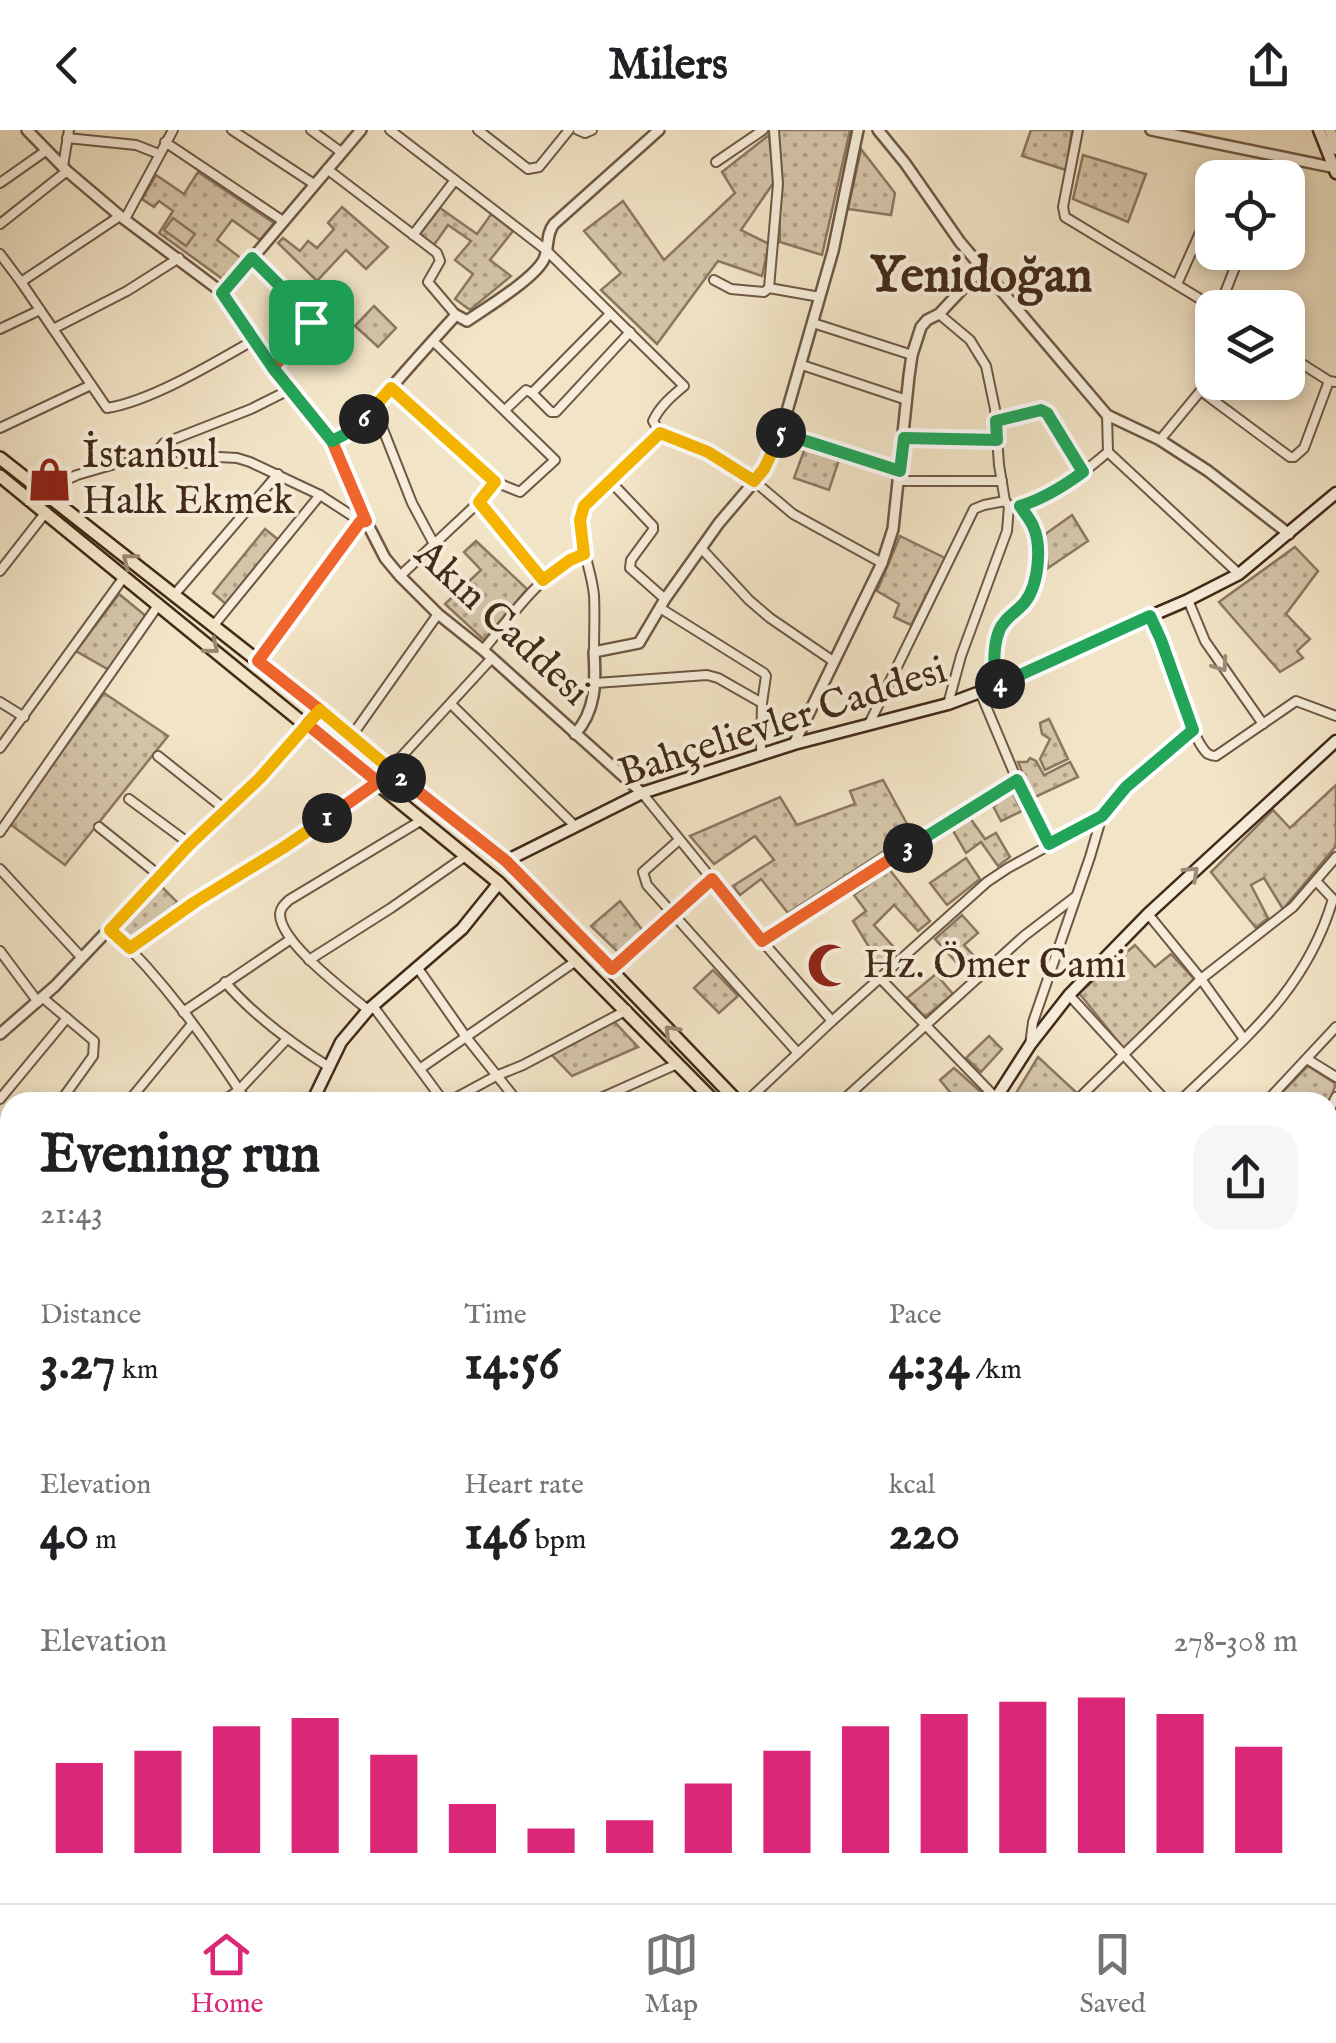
<!DOCTYPE html>
<meta charset="utf-8">
<style>
body{margin:0;font-family:"IM FELL English",serif;background:#f6f6f6;color:#202124;height:100vh;display:flex;flex-direction:column;font-size:38px;white-space:nowrap}
*{box-sizing:border-box;margin:0}
p{font-size:32px;color:#757577}
.icon{flex:none;width:55px;height:55px;fill:none;stroke:currentColor;stroke-width:2;stroke-linecap:round;stroke-linejoin:round}
.map{position:relative;flex:1;overflow:hidden}
.drawer{position:absolute;left:0px;top:962px;width:1338px;height:812px;display:flex;flex-direction:column;background:#fff;border-radius:30px 30px 0 0;box-shadow:0 5px 15px #0003}
.drawer>*{flex:none}
.controls{position:absolute;left:1195px;top:30px;display:grid;gap:20px}
.controls a{display:grid;place-items:center;width:110px;height:110px;border-radius:20px;background:#fff;box-shadow:0 5px 15px #0003;font-size:50px}
.pin{position:absolute;display:grid;place-items:center;width:85px;height:85px;color:#fff;margin:-42px;border-radius:20px;box-shadow:0 5px 15px #0006}
.km{position:absolute;width:50px;height:50px;margin:-25px;border-radius:50%;background:#222;color:#fff;font-size:28px;line-height:50px;text-align:center}
.round{display:grid;place-items:center;flex:none;width:105px;height:105px;border-radius:30px;background:#f6f6f6}
.summary{display:flex;align-items:center;justify-content:space-between;height:170px;padding:0 40px}
h1{font-size:55px;font-weight:700;line-height:75px}
.stats{display:grid;grid-template-columns:repeat(3,1fr);gap:15px;height:170px;padding:10px 40px}
.stats div{display:grid;align-content:center}
.stats b{font-size:50px;font-weight:700}
.stats small{font-size:28px;font-weight:400}
.stats p{font-size:28px}
.chart{height:280px;padding:20px 40px}
.chart p{display:flex;justify-content:space-between}
.chart svg{width:100%;height:180px;margin-top:10px;stroke:#db2777;stroke-width:6}
header{display:flex;justify-content:space-between;align-items:center;height:130px;padding:0 40px;background:#fff;font-size:45px;font-weight:700}
.tabs{display:flex;justify-content:space-around;align-items:center;height:140px;border-top:2px solid #e0e0e0;background:#fff;font-size:28px;color:#757577}
.tabs a{display:grid;justify-items:center;gap:5px}
.tabs .current{color:#db2777}
.map>svg:first-child{display:block}
.green{fill:url(#green-dots);stroke:#8b7760;stroke-width:2.5}
.pitch{fill:#d4c4a8;stroke:#8b7760;stroke-width:2.5}
.lines{fill:none;stroke-linecap:round;stroke-linejoin:round}
.minor-casing{stroke:#6e5844;stroke-width:12}
.tertiary-casing{stroke:#6e5844;stroke-width:14}
.secondary-casing{stroke:#422a18;stroke-width:15}
.primary-casing{stroke:#422a18;stroke-width:16}
.minor{stroke:#f7edda;stroke-width:8}
.tertiary{stroke:#f7edda;stroke-width:9}
.secondary{stroke:#f7edda;stroke-width:10}
.primary{stroke:#f2e4c6;stroke-width:11}
.oneway{stroke:#9a876f}
.oneway2{stroke:#9c8c79}
.split-1-casing{stroke:#fff;stroke-width:20}
.split-2-casing{stroke:#fff;stroke-width:20}
.split-3-casing{stroke:#fff;stroke-width:20}
.split-4-casing{stroke:#fff;stroke-width:20}
.split-5-casing{stroke:#fff;stroke-width:20}
.split-6-casing{stroke:#fff;stroke-width:20}
.split-7-casing{stroke:#fff;stroke-width:20}
.split-1{stroke:#f0652b;stroke-width:12}
.split-2{stroke:#f5b400;stroke-width:12}
.split-3{stroke:#f0652b;stroke-width:12}
.split-4{stroke:#22a559;stroke-width:12}
.split-5{stroke:#22a559;stroke-width:12}
.split-6{stroke:#f5b400;stroke-width:12}
.split-7{stroke:#22a559;stroke-width:12}
.labels{text-anchor:middle;dominant-baseline:central;stroke-width:8;stroke-linejoin:round;paint-order:stroke}
.poi-label{font-size:40px;fill:#422a18;stroke:#f7edda;text-anchor:start}
.street-label{font-size:40px;fill:#422a18;stroke:#f7edda}
.district-label{font-size:50px;font-weight:bold;fill:#422a18;stroke:#f7edda}
</style>
<header><svg class="icon" aria-label="back" viewBox="0 0 24 24"><path d="M15 5l-7 7 7 7"/></svg>Milers<svg class="icon" aria-label="share" viewBox="0 0 24 24"><path d="M12 15V3M7 8l5-5 5 5M5 13v7h14v-7"/></svg></header>
<div class="map">
<svg width="1336" height="1773" viewBox="0 0 1336 1773">
<defs>
<pattern id="green-dots" width="8" height="8" patternUnits="userSpaceOnUse" patternTransform="scale(2.5)"><rect width="8" height="8" fill="#d4c4a8"/><path d="M2 2h.1M6 6h.1" fill="none" stroke="#ae9f88" stroke-width="1.8" stroke-linecap="round"/></pattern>
</defs>
<rect width="100%" height="100%" fill="#f2e4c6"/>
<filter id="stains"><feTurbulence type="fractalNoise" baseFrequency=".002" numOctaves="4"/><feColorMatrix values="0 0 0 0 .2 0 0 0 0 .09 0 0 0 0 .02 0 0 0 .5 -.17"/></filter>
<radialGradient id="worn" r=".72"><stop offset=".6" stop-color="#630" stop-opacity="0"/><stop offset="1" stop-color="#630" stop-opacity=".3"/></radialGradient>
<g class="green">
<polygon points="778,0 850,0 822,125 780,112"/>
<polygon points="1031,0 1072,0 1066,40 1022,26"/>
<polygon points="769,5 774,52 741,100 769,114 762,146 718,131 657,214 601,160 621,143 584,101 623,71 664,130 735,63 722,42"/>
<polygon points="861,19 895,63 891,85 848,79"/>
<polygon points="1083,25 1146,44 1128,92 1073,69"/>
<polygon points="198,42 274,93 260,110 232,90 217,110 242,129 224,150 159,103 173,81 159,71 154,77 142,69 156,45 184,64"/>
<polygon points="342,77 388,117 366,139 346,120 317,151 278,113 283,108 300,121 308,111 317,118 334,99 328,93"/>
<polygon points="440,78 477,104 492,83 513,101 490,130 511,146 470,180 455,169 473,144 455,130 471,111 448,95 434,115 420,104"/>
<polygon points="374,176 396,198 378,217 355,196"/>
<polygon points="805,318 839,330 829,360 794,348"/>
<polygon points="1072,385 1088,411 1048,438 1044,405"/>
<polygon points="265,399 280,411 227,475 213,463"/>
<polygon points="900,406 945,428 911,495 894,487 899,474 877,461"/>
<polygon points="476,411 527,459 484,510 445,474 481,440 464,422"/>
<polygon points="1295,417 1318,441 1286,484 1310,509 1297,521 1303,528 1280,542 1219,472"/>
<polygon points="119,464 147,487 111,541 76,521"/>
<polygon points="104,563 168,606 65,735 10,694"/>
<polygon points="1049,589 1068,629 1045,640 1040,629 1050,609 1042,604 1040,593"/>
<polygon points="1030,628 1036,631 1044,645 1070,632 1078,647 1033,668 1018,632 1027,632"/>
<polygon points="883,650 912,703 788,783 761,749 740,765 733,756 774,730 755,706 714,734 690,706 780,667 797,695 855,674 850,661"/>
<polygon points="1336,655 1336,716 1283,779 1264,748 1251,755 1268,788 1256,798 1211,742 1273,680 1290,698"/>
<polygon points="1012,661 1022,681 1001,691 992,674"/>
<polygon points="970,688 985,709 996,703 1010,727 998,736 981,712 966,723 952,699"/>
<polygon points="966,728 980,749 947,775 930,753"/>
<polygon points="889,739 930,791 918,801 894,775 874,795 899,823 882,838 853,791 866,781 854,765"/>
<polygon points="158,753 180,775 130,811 117,798"/>
<polygon points="620,771 643,801 620,824 591,796"/>
<polygon points="962,785 978,803 964,815 983,836 970,847 935,809"/>
<polygon points="1135,815 1155,837 1171,824 1194,849 1124,919 1079,863"/>
<polygon points="713,840 738,866 719,883 694,858"/>
<polygon points="936,844 953,864 925,887 907,868"/>
<polygon points="609,886 638,917 572,946 550,923"/>
<polygon points="989,906 1002,919 981,942 966,928"/>
<polygon points="1038,927 1078,964 1070,972 1017,972 1013,968"/>
<polygon points="1308,936 1336,954 1328,975 1328,972 1273,972"/>
<polygon points="954,938 982,963 983,967 976,972 958,972 940,950"/>
<polygon points="403,1765 478,1765 467,1773 404,1773"/>
</g>
<polygon class="pitch" points="173,88 195,104 186,116 164,100"/>
<g class="lines">
<defs>
<g id="minor">
<polyline points="232,0 314,54"/>
<polyline points="311,0 341,22"/>
<path d="M390,0L546,120L684,256C672,266 660,276 653,291L660,303L583,376C575,407 591,435 594,465C595,484 594,503 594,522"/>
<polyline points="478,0 528,39 539,37 569,0"/>
<polyline points="578,0 585,3 592,0"/>
<polyline points="1078,0 1063,77 1065,87 1215,178"/>
<polyline points="67,8 136,15 159,24"/>
<polyline points="165,12 283,91"/>
<polyline points="716,32 763,0"/>
<polyline points="63,36 69,0"/>
<polyline points="327,39 437,123 440,131 428,152 456,185"/>
<polyline points="0,53 47,20"/>
<polyline points="125,89 173,0"/>
<polyline points="0,94 67,41"/>
<polyline points="413,105 455,50"/>
<path d="M0,124L21,152L107,278C151,271 214,233 254,210"/>
<polyline points="252,128 312,188 311,192 273,238"/>
<polyline points="714,150 731,159 764,162 769,158 820,167"/>
<polyline points="21,152 120,86"/>
<polyline points="1177,154 1212,76"/>
<polyline points="769,158 778,54 774,0"/>
<polyline points="1219,178 1241,122"/>
<polyline points="939,184 970,210 986,236 995,279 999,335 1005,371"/>
<polyline points="813,193 912,225"/>
<polyline points="0,199 40,180"/>
<polyline points="53,199 127,161 179,128"/>
<polyline points="1288,225 1329,251 1336,252"/>
<polyline points="802,235 907,270"/>
<polyline points="391,258 495,352 520,362 555,330 433,211"/>
<polyline points="1201,261 1290,327 1294,327 1304,318 1329,251"/>
<polyline points="532,263 551,282 556,282 630,202"/>
<polyline points="375,279 412,373 434,414"/>
<polyline points="505,280 526,260 532,263 610,184"/>
<polyline points="996,291 1041,280 1047,283 1083,342"/>
<polyline points="0,298 91,255"/>
<polyline points="781,302 900,341"/>
<polyline points="660,303 708,322 754,351 793,384 882,433"/>
<polyline points="904,308 997,310"/>
<polyline points="1160,310 1212,247"/>
<polyline points="1108,322 1239,444"/>
<polyline points="149,331 164,313 251,279 289,260"/>
<polyline points="610,351 653,396 653,400 631,430 630,438 665,469"/>
<polyline points="899,351 1002,351"/>
<polyline points="42,361 77,345 115,334 149,331 190,333 219,327 237,328 250,332 320,365 360,391 366,391"/>
<polyline points="479,372 543,450"/>
<polyline points="701,418 749,470 770,488 833,531"/>
<polyline points="0,441 46,382"/>
<polyline points="400,446 479,372 495,352"/>
<polyline points="174,465 278,344"/>
<polyline points="1188,470 1205,511 1263,594"/>
<polyline points="660,478 764,543 766,546 762,573 761,624"/>
<path d="M1149,486C1165,515 1189,609 1208,624C1210,625 1213,626 1216,626L1296,571L1336,586"/>
<polyline points="214,495 320,365"/>
<path d="M483,520C513,485 540,442 584,424"/>
<polyline points="258,531 360,391"/>
<polyline points="596,553 707,545 718,548 762,573"/>
<polyline points="996,556 997,508 1000,496 1024,473 1035,456 1038,435 1035,398 1020,376"/>
<polyline points="980,562 1017,650 1049,714"/>
<polyline points="0,572 24,587"/>
<polyline points="451,574 575,696"/>
<polyline points="948,574 961,526 1007,401 1009,376"/>
<path d="M870,592L974,379L984,375L1005,371L1009,376C1047,375 1080,345 1108,322L1107,285"/>
<polyline points="351,607 438,484"/>
<polyline points="0,618 124,447"/>
<polyline points="158,626 226,680"/>
<polyline points="390,639 492,528"/>
<polyline points="642,663 762,811 832,891"/>
<polyline points="129,669 190,714"/>
<polyline points="99,697 160,746"/>
<polyline points="0,702 159,474"/>
<polyline points="679,710 643,742 647,755 798,923"/>
<polyline points="0,739 82,828"/>
<polyline points="1148,784 1201,849 1244,909"/>
<path d="M110,799C163,849 208,912 247,972"/>
<polyline points="762,811 1017,650"/>
<polyline points="130,817 195,771 283,718 378,652"/>
<polyline points="0,821 38,872"/>
<polyline points="309,830 391,778 467,725"/>
<polyline points="417,837 466,907 518,972"/>
<polyline points="612,839 712,749"/>
<polyline points="880,848 996,968 1004,972"/>
<path d="M225,852C254,886 291,913 329,937"/>
<polyline points="1069,865 1167,972"/>
<polyline points="43,868 94,911 93,926 60,972"/>
<polyline points="373,876 444,972"/>
<path d="M368,880C347,862 280,813 280,784C281,777 284,775 289,770L422,690"/>
<polyline points="183,882 291,809"/>
<polyline points="1030,915 1033,892 1090,727 1102,686"/>
<polyline points="1307,929 1336,947"/>
<polyline points="421,938 576,831"/>
<polyline points="0,969 67,888"/>
<polyline points="128,972 192,894"/>
<polyline points="222,972 239,960 287,909"/>
<polyline points="448,972 496,946 523,935 627,880"/>
<polyline points="592,972 677,934"/>
<polyline points="746,972 832,891 987,752 1008,738 1102,686 1126,657 1193,600"/>
<polyline points="841,972 1024,806 1075,767"/>
<polyline points="1075,972 1201,849 1293,777 1336,727"/>
<path d="M1179,972C1245,908 1306,861 1333,769L1316,751"/>
<polyline points="1266,972 1336,897"/>
<polyline points="1328,983 1336,967"/>
<polyline points="1328,1035 1336,1041"/>
<polyline points="0,1055 10,1041"/>
<polyline points="1328,1080 1336,1077"/>
<polyline points="1328,1156 1336,1154"/>
<polyline points="1328,1200 1336,1206"/>
<polyline points="0,1490 10,1493"/>
<polyline points="0,1553 10,1556"/>
<polyline points="1328,1573 1336,1567"/>
<polyline points="0,1590 10,1592"/>
<polyline points="0,1691 10,1694"/>
<polyline points="0,1720 10,1723"/>
<polyline points="162,1765 191,1773"/>
<polyline points="267,1765 275,1765"/>
<polyline points="389,1765 390,1773"/>
<polyline points="834,1765 840,1773"/>
<polyline points="1129,1765 1136,1773"/>
<polyline points="611,1773 622,1765"/>
</g>
<g id="tertiary">
<polyline points="27,0 67,41 120,86 223,163 273,238 333,311 366,391 385,428 400,446 438,484 483,520 642,663"/>
<polyline points="878,0 905,33 960,112 1107,285 1160,310 1208,341 1289,404"/>
<polyline points="1151,0 1336,38"/>
<polyline points="223,163 361,0"/>
<path d="M333,311C364,294 374,277 397,251C416,229 436,207 456,185L467,191C486,178 532,150 543,131C550,119 545,105 554,94L659,0"/>
<path d="M575,604C596,581 596,552 594,522L639,513L665,469L719,393L765,339L781,302L833,121L858,0"/>
<polyline points="794,614 882,433 893,399 909,246 912,225 921,197 927,190 939,184 983,137"/>
<polyline points="0,904 55,856 190,714 259,648 307,595"/>
<polyline points="1328,1236 1336,1230"/>
<polyline points="1328,1697 1336,1692"/>
<polyline points="1328,1710 1336,1706"/>
<polyline points="1238,1765 1243,1773"/>
<polyline points="1165,1773 1189,1765"/>
<polyline points="1196,1773 1218,1765"/>
</g>
<g id="secondary">
<polyline points="1319,0 1336,43"/>
<polyline points="1330,0 1336,19"/>
<polyline points="506,731 642,663 794,614 948,574 996,556 1055,527 1188,470 1239,444 1336,363"/>
<polyline points="312,972 341,912 368,880 462,799 499,753"/>
<polyline points="990,972 996,968 1030,915 1069,865 1148,784 1336,611"/>
<polyline points="0,1158 10,1147"/>
<polyline points="0,1171 10,1181"/>
</g>
<g id="primary">
<polyline points="0,328 258,531 506,731 738,972"/>
<polyline points="0,346 499,753 715,972"/>
<polyline points="1328,1576 1336,1585"/>
<polyline points="1328,1603 1336,1611"/>
</g>
</defs>
<use href="#minor" class="minor-casing"/>
<use href="#tertiary" class="tertiary-casing"/>
<use href="#secondary" class="secondary-casing"/>
<use href="#primary" class="primary-casing"/>
<use href="#minor" class="minor"/>
<use href="#tertiary" class="tertiary"/>
<use href="#secondary" class="secondary"/>
<use href="#primary" class="primary"/>
</g>
<defs><path id="oneway-chevron" d="M-2-3.5L2.5 0L-2 3.5" fill="none" stroke-width="1.6" stroke-linecap="round" stroke-linejoin="round" transform="scale(2.5)"/></defs>
<g class="oneway">
<use href="#oneway-chevron" transform="translate(129 430) rotate(-142)"/>
<use href="#oneway-chevron" transform="translate(212 517) rotate(39)"/>
<use href="#oneway-chevron" transform="translate(671 902) rotate(-134)"/>
</g>
<g class="oneway2">
<use href="#oneway-chevron" transform="translate(1221 535) rotate(55)"/>
<use href="#oneway-chevron" transform="translate(1192 743) rotate(-43)"/>
</g>
<g class="lines">
<defs>
<polyline id="split-1" points="311,192 273,238 332,311 366,391 360,392 258,531 320,580 307,594 378,652 327,688"/>
<polyline id="split-2" points="327,688 283,718 195,772 130,818 110,800 190,714 260,648 320,580 401,648"/>
<polyline id="split-3" points="401,648 506,731 612,839 712,749 762,811 908,718"/>
<polyline id="split-4" points="908,718 1017,650 1049,714 1102,686 1126,657 1193,600 1161,510 1150,486 1000,554"/>
<path id="split-5" d="M781,303L900,341L904,308L997,310L996,291L1041,280L1047,283L1083,342C1064,356 1043,369 1020,376C1024,382 1030,389 1033,396C1042,415 1039,454 1025,472C1017,482 1004,488 999,501C993,516 994,540 996,556L1000,554"/>
<polyline id="split-6" points="364,289 391,258 495,352 479,372 543,450 570,430 584,424 580,390 584,376 660,303 708,322 754,351 764,339 781,303"/>
<polyline id="split-7" points="311,192 312,188 252,128 222,163 273,238 332,311 353,300 364,289"/>
</defs>
<use href="#split-1" class="split-1-casing"/>
<use href="#split-2" class="split-2-casing"/>
<use href="#split-3" class="split-3-casing"/>
<use href="#split-4" class="split-4-casing"/>
<use href="#split-5" class="split-5-casing"/>
<use href="#split-6" class="split-6-casing"/>
<use href="#split-7" class="split-7-casing"/>
<use href="#split-1" class="split-1"/>
<use href="#split-2" class="split-2"/>
<use href="#split-3" class="split-3"/>
<use href="#split-4" class="split-4"/>
<use href="#split-5" class="split-5"/>
<use href="#split-6" class="split-6"/>
<use href="#split-7" class="split-7"/>
</g>
<defs>
<symbol id="shop-bare" viewBox="-9 -9 18 18"><path d="M-5-2.5h2.3a2.7 3.5 0 0 1 5.4 0H5L5.5 6h-11ZM-1.5-2.5h3a1.5 2.3 0 0 0-3 0Z" fill="#8f2418" stroke="#f7edda" stroke-width="2.5" paint-order="stroke"/></symbol>
<symbol id="mosque-bare" viewBox="-9 -9 18 18"><path d="M3.5-4.9A6 6 0 1 0 3.5 4.9A5 5 0 1 1 3.5-4.9Z" fill="#8f2418" stroke="#f7edda" stroke-width="2.5" paint-order="stroke"/></symbol>
</defs>
<g fill-rule="evenodd">
<use href="#shop-bare" x="18" y="318" width="63" height="63"/>
<use href="#mosque-bare" x="798" y="804" width="63" height="63"/>
</g>
<g class="labels">
<g class="poi-label">
<text x="82" y="326">İstanbul<tspan x="82" dy="46">Halk Ekmek</tspan></text>
<text x="863" y="836">Hz. Ömer Cami</text>
</g>
<g class="street-label">
<text transform="translate(501 494) rotate(43)">Akın Caddesi</text>
<text transform="translate(783 593) rotate(-18)">Bahçelievler Caddesi</text>
</g>
<g class="district-label">
<text x="981" y="147">Yenidoğan</text>
</g>
</g>
<rect width="100%" height="100%" filter="url(#stains)"/>
<rect width="100%" height="100%" fill="url(#worn)"/>
</svg>
<div class="controls">
<a><svg class="icon" aria-label="locate" viewBox="0 0 24 24"><circle cx="12" cy="12" r="6"/><path d="M12 2v4M12 18v4M2 12h4M18 12h4"/></svg></a>
<a><svg class="icon" aria-label="layers" viewBox="0 0 24 24"><path d="M12 4l9 5-9 5-9-5zM3 14l9 5 9-5"/></svg></a>
</div>
<div class="pin" style="left:311px;top:192px;background:#1e9e55"><svg class="icon" aria-label="arrive" viewBox="0 0 24 24"><path d="M6 21V4h12l-3 4 3 4H6"/></svg></div>
<b class="km" style="left:327px;top:688px">1</b>
<b class="km" style="left:401px;top:648px">2</b>
<b class="km" style="left:908px;top:718px">3</b>
<b class="km" style="left:1000px;top:554px">4</b>
<b class="km" style="left:781px;top:303px">5</b>
<b class="km" style="left:364px;top:289px">6</b>
<section class="drawer">
<div class="summary"><div><h1>Evening run</h1><p>21:43</p></div><a class="round"><svg class="icon" aria-label="share" viewBox="0 0 24 24"><path d="M12 15V3M7 8l5-5 5 5M5 13v7h14v-7"/></svg></a></div>
<div class="stats">
<div><p>Distance</p><b>3.27<small> km</small></b></div>
<div><p>Time</p><b>14:56</b></div>
<div><p>Pace</p><b>4:34<small> /km</small></b></div>
</div>
<div class="stats">
<div><p>Elevation</p><b>40<small> m</small></b></div>
<div><p>Heart rate</p><b>146<small> bpm</small></b></div>
<div><p>kcal</p><b>220</b></div>
</div>
<div class="chart"><p><span>Elevation</span>278–308 m</p>
<svg viewBox="0 0 160 44" preserveAspectRatio="none"><path d="M5 44V22M15 44V19M25 44V13M35 44V11M45 44V20M55 44V32M65 44V38M75 44V36M85 44V27M95 44V19M105 44V13M115 44V10M125 44V7M135 44V6M145 44V10M155 44V18"/></svg>
</div>
</section>
</div>
<nav class="tabs">
<a class="current"><svg class="icon" aria-label="home" viewBox="0 0 24 24"><path d="M3 11l9-7 9 7M6 9v11h12V9"/></svg>Home</a>
<a><svg class="icon" aria-label="map" viewBox="0 0 24 24"><path d="M3 6l6-2 6 2 6-2v14l-6 2-6-2-6 2zM9 4v14M15 6v14"/></svg>Map</a>
<a><svg class="icon" aria-label="saved" viewBox="0 0 24 24"><path d="M7 4h10v16l-5-4-5 4z"/></svg>Saved</a>
</nav>
